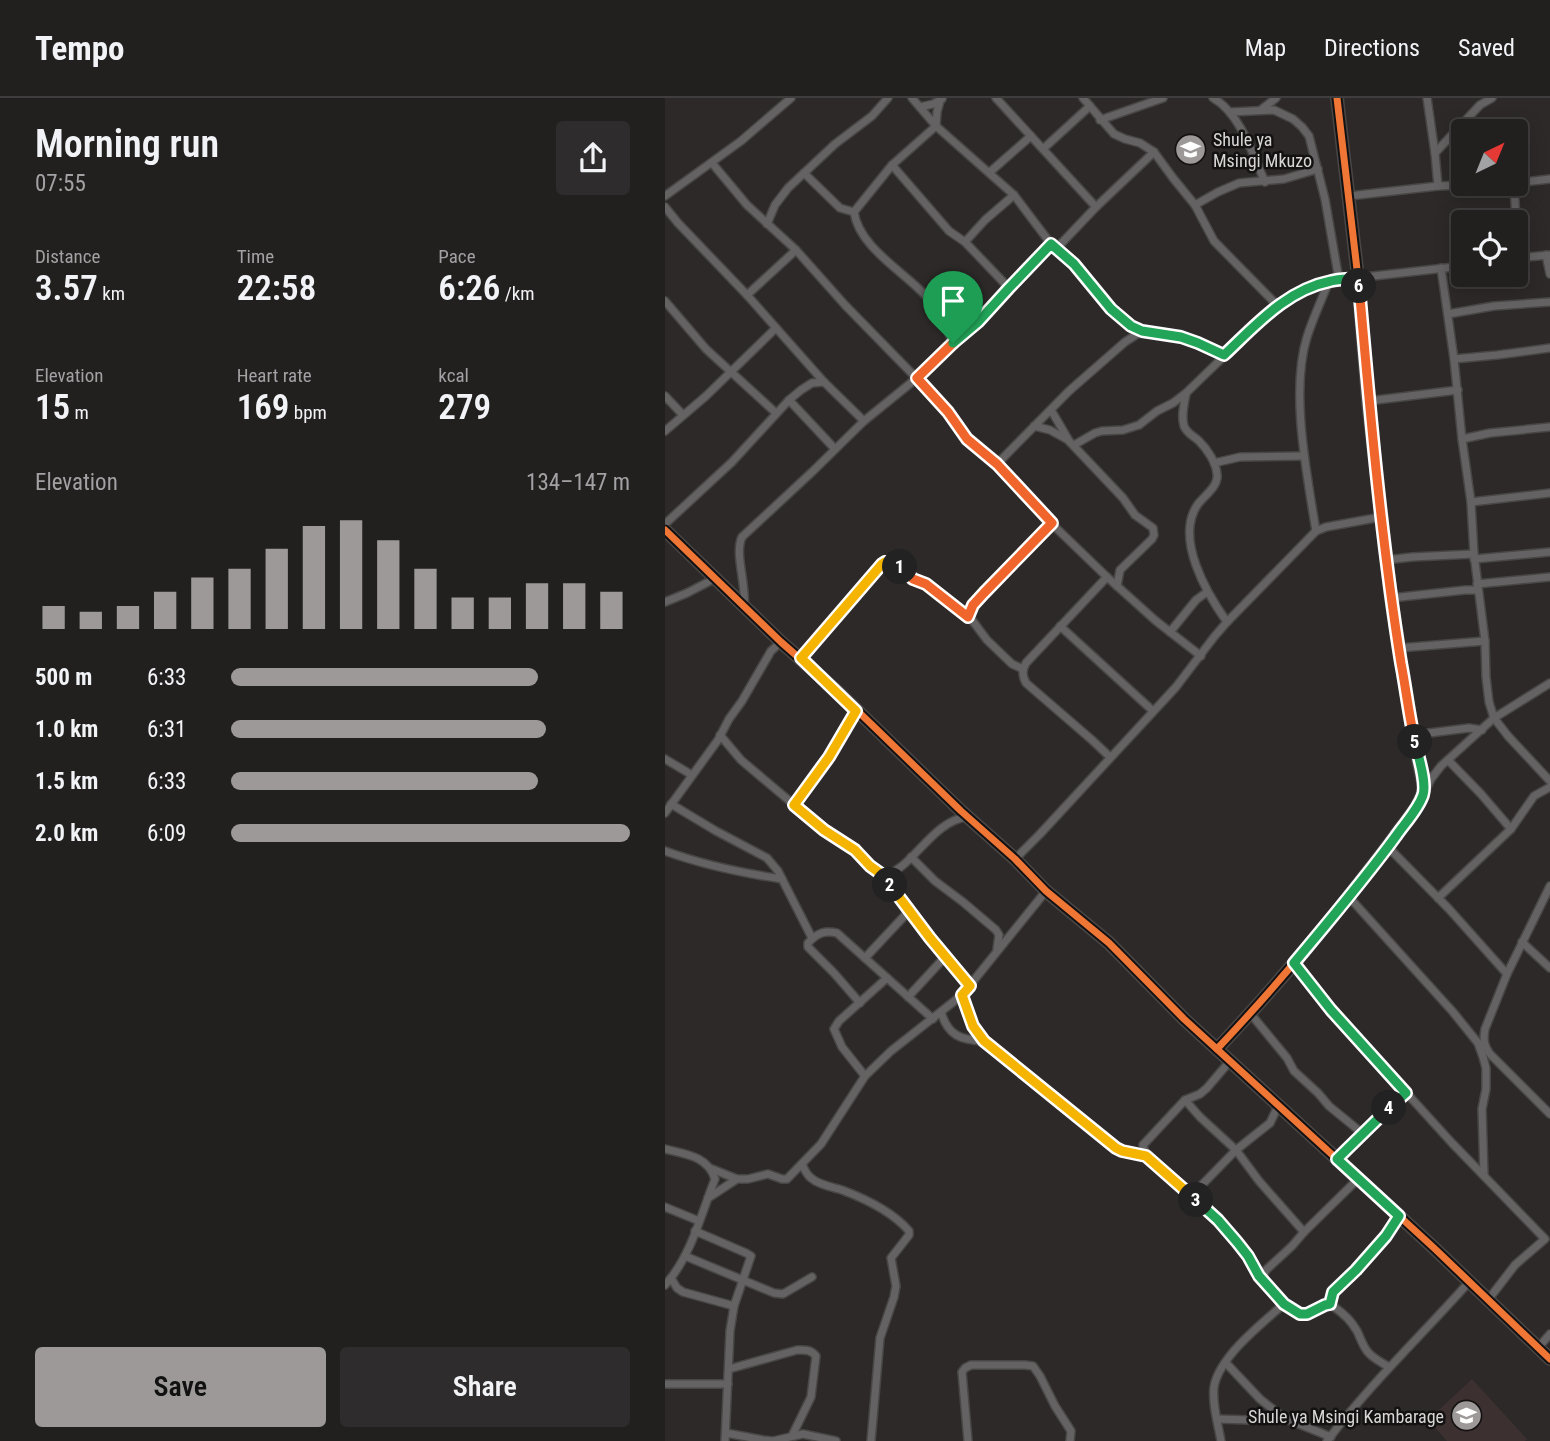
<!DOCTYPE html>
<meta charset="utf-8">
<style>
body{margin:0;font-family:"Roboto Condensed",sans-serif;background:#2e2c2c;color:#f1f3f6;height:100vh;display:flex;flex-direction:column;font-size:26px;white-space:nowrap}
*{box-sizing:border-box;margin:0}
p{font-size:23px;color:#a2a2a4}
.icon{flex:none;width:38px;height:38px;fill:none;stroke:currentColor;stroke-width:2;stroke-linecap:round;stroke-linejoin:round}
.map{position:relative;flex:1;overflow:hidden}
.sheet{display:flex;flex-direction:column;background:#221f1f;width:665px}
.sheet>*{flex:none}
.needle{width:46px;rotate:43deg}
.fabs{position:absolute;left:786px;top:21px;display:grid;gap:14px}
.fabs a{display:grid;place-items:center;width:77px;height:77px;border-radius:7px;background:#221f1f;box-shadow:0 4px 18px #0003,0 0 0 2px #3f3d3d;font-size:35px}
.pin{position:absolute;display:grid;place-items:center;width:60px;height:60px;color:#fff;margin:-72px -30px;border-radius:50% 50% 50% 0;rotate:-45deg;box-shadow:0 0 7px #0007}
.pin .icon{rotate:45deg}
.km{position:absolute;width:35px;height:35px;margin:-18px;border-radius:50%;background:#222;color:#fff;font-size:19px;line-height:35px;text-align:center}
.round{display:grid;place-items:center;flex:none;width:74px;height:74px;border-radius:7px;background:#2e2c2c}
.headline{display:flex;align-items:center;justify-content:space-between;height:119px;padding:0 35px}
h1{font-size:38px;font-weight:600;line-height:52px}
.metrics{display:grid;grid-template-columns:repeat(3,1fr);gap:10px;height:119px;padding:7px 35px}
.metrics div{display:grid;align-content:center}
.metrics b{font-size:35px;font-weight:600}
.metrics small{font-size:19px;font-weight:400}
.metrics p{font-size:19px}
.chart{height:196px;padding:14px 35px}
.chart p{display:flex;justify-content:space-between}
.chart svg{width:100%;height:126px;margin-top:7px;stroke:#9d9999;stroke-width:6}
.cta{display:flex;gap:14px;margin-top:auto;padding:14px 35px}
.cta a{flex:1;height:80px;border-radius:7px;background:#9d9999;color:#111;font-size:28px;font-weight:600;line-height:80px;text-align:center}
.cta a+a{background:#2e2c2c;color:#f1f3f6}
ul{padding:0 35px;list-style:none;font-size:23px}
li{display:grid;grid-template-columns:112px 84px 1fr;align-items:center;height:52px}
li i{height:18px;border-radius:9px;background:#9d9999}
header{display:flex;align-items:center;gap:42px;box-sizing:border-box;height:98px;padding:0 35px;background:#221f1f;border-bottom:2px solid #3f3d3d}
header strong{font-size:33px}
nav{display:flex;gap:38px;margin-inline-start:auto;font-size:24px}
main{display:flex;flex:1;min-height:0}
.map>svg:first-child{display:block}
.built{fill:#3c3031}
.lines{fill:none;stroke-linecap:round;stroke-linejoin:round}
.street-casing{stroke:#494646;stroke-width:10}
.secondary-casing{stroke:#494646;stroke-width:14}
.street{stroke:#646262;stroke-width:7}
.secondary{stroke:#646262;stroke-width:10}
.cycleway-casing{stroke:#141112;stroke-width:11}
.cycleway{stroke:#f07635;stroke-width:7}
.split-1-casing{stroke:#fff;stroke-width:14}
.split-2-casing{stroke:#fff;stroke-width:14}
.split-3-casing{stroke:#fff;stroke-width:14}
.split-4-casing{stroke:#fff;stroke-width:14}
.split-5-casing{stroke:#fff;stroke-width:14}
.split-6-casing{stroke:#fff;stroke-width:14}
.split-7-casing{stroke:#fff;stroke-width:14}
.split-1{stroke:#f0652b;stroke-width:9}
.split-2{stroke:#f5b400;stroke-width:9}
.split-3{stroke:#f5b400;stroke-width:9}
.split-4{stroke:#22a559;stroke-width:9}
.split-5{stroke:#22a559;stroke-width:9}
.split-6{stroke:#f0652b;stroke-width:9}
.split-7{stroke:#22a559;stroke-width:9}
.labels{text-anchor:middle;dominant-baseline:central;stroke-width:5;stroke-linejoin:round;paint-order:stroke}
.poi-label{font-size:18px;fill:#dad6d6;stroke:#141112;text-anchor:start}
</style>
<header>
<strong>Tempo</strong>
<nav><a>Map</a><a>Directions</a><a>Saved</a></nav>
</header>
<main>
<section class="sheet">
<div class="headline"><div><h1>Morning run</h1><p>07:55</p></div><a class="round"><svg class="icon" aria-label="share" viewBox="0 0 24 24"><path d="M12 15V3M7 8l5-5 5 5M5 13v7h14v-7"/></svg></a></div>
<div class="metrics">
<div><p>Distance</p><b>3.57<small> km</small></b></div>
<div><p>Time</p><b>22:58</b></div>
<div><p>Pace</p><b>6:26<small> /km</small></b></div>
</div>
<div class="metrics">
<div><p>Elevation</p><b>15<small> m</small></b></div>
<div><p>Heart rate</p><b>169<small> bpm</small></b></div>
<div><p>kcal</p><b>279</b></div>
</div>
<div class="chart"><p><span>Elevation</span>134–147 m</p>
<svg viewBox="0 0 160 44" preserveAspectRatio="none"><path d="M5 44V36M15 44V38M25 44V36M35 44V31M45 44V26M55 44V23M65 44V16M75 44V8M85 44V6M95 44V13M105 44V23M115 44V33M125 44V33M135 44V28M145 44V28M155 44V31"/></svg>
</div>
<ul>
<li><b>500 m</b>6:33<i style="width:77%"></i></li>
<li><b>1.0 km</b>6:31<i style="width:79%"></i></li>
<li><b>1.5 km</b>6:33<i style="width:77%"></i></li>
<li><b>2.0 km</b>6:09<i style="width:100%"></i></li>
</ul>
<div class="cta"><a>Save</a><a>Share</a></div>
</section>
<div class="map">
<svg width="885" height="1343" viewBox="0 0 885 1343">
<rect width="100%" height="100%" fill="#2d2929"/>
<polygon class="built" points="807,1281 862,1341 860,1343 782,1343 763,1322"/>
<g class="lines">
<defs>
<g id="street">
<polyline points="247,0 271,28 349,97 386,146 409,166 446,211 459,222 477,233 516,239 533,245 559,257"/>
<polyline points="331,0 431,109"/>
<polyline points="418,0 449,36 460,41 475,45 489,54 508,80 530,107 549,143 612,207"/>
<path d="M548,0C575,15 588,57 600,84"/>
<polyline points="762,0 770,55 773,88"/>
<path d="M275,3L272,14L271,28L227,67L189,114C194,149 238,173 260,197C273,210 281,228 288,245"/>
<polyline points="255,9 268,6 277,1"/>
<polyline points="597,11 611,0"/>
<polyline points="566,14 609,12 628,21 637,29 644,38 660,101 674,182"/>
<polyline points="435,22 498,0"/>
<polyline points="378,51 425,8"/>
<polyline points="770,55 815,7 827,0"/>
<polyline points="47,65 82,107 131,152 180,207 267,296 302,341 332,366 386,425 442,479 491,523 536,558"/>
<polyline points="227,67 284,133 300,144 344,190"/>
<polyline points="325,74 366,38"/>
<polyline points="139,75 175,110 189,114"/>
<polyline points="850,85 885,81"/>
<polyline points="849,86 853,160"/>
<polyline points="0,98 76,43 126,0"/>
<polyline points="684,98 773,88 830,86"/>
<polyline points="530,107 553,94 574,85 619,81 653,71"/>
<polyline points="0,109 13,125 82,197 159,284 199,323"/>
<polyline points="102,126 110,107 123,90 170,46 207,18 223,0"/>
<polyline points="300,144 320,122 349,97"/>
<polyline points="391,151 431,109 489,54"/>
<polyline points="881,157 885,176"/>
<polyline points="851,160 885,157"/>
<polyline points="776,170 789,261 797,341 806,404 809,456 820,543 821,579 824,604 829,620 843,638 885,683"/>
<polyline points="82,197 131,152"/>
<polyline points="0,203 41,251 111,315"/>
<polyline points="783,216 829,208 885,204"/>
<polyline points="789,261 832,257 885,250"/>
<path d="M521,296C519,306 516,318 519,328C522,336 529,338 534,343C542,351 551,364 552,376C554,388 540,397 533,406C509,440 542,496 562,524"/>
<polyline points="0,298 18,317"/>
<polyline points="124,302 170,351"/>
<polyline points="703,303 793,292"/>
<polyline points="386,312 403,341"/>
<polyline points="369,328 385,332 403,342 458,400 470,417 488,430 489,437 487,441 455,472 452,488"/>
<polyline points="0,333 41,298 111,230"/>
<polyline points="797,341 825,335 885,329"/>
<polyline points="409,347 430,335 437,333 458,332 474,327 492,313 508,305 521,295 612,207 634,194 664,183 798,168"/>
<polyline points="549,365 575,359 639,358"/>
<polyline points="332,366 404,293 460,244 477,233"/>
<polyline points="806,404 885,395"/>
<polyline points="0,426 67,364 124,302 136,292 147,285 159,284"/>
<path d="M651,433C642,377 625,293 642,239C648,220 657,201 664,183"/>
<polyline points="809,461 885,454"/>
<polyline points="721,462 747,459 809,456"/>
<path d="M442,479L361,565C357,572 357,577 361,585L427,642L445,659"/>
<polyline points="812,486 885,479"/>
<polyline points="726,500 800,492 813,492"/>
<polyline points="0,504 22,495 49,481"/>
<path d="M79,509C82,487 69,456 77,439L147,374L199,323L252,280L288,245L313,224L344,190L386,146"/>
<path d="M303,519C310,499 330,484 345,469C359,455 373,440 386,425"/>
<polyline points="395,528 488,613"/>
<polyline points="505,534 531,502 542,494"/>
<polyline points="734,550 820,543"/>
<polyline points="136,560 203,481 220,464 234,468 251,483 255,483 261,486 298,516 307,522 322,542 347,566 358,571"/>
<path d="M55,637L76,662L159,732L190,752L217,778C247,773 266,723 302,719"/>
<polyline points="748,637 804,630 817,632"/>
<polyline points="0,661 27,677"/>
<polyline points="783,662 816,696 846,731"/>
<polyline points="760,693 766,681 776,668 829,620 885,585"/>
<polyline points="6,706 51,733 102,760 113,773 147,840"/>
<polyline points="129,707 164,659 191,613"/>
<polyline points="0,715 53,642 64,621 77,603 106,553 116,544"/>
<polyline points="723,749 784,811 842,876"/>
<path d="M0,753C38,767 77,775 117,781"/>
<polyline points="246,759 270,783 298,804 331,832 334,837 332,851"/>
<polyline points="350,761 375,736 511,589 549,539 562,524 651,433 661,429 716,419"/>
<polyline points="219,778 265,840 305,889"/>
<path d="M885,788L842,876L820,931C818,942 819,948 825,956L885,1016"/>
<polyline points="684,799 788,914 813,945 818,959 821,970 821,991 817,1011 819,1077"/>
<polyline points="773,800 846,731 869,698 885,689"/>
<polyline points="857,844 885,870"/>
<polyline points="200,860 244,813"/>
<polyline points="630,865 666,912 787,1045 880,1141 850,1167 823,1202"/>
<polyline points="297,897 308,928 319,943 451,1050 457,1053 481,1058"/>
<polyline points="243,899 280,859"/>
<path d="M195,905L169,875L143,849V845C152,835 160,832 172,835L268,921"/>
<path d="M276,914C283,938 296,942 319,943"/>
<polyline points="585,915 622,960 629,973 653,995 664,1008 697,1035"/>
<path d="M565,963L542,990L535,996L520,1002L478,1047C480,1065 512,1086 526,1098C543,1113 559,1128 573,1145C576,1149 580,1154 583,1158C588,1167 590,1175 598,1181"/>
<polyline points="200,978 177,949 169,931 174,923 222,880"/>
<polyline points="520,1002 535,1019 571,1052 594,1083 639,1134"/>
<path d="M0,1051C20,1056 43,1058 50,1081C36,1116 26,1159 0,1187"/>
<polyline points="672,1061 715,1017 741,995"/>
<path d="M137,1066C139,1071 141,1076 146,1080C154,1087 167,1089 177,1092C201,1101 227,1113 244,1133V1137L226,1160L231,1188L229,1199L215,1240L206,1343"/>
<polyline points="47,1071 72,1081 83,1081 103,1076 117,1081 122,1081 156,1046 200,978 226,953 297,897 381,793"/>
<path d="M693,1081L639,1134L627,1148L602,1171L598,1177V1181C605,1192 625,1216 639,1216C650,1215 659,1201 669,1209C678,1215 687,1224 692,1233C695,1239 697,1246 702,1253C707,1260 716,1264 724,1269"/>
<polyline points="526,1098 571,1052 605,1025 614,1006"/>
<polyline points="43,1100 72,1081"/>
<polyline points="0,1109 34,1123"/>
<polyline points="30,1133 81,1155 86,1158 69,1208 65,1233 60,1343"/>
<polyline points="20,1158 109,1195 118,1196 147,1179"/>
<polyline points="6,1180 12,1190 18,1194 69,1208"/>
<polyline points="665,1206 668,1194 706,1155 721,1138 734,1118"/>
<polyline points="873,1250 885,1236"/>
<polyline points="561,1265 595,1301 619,1320 666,1339"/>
<path d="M64,1271L132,1252C140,1252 145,1251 151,1258L146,1299L127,1338"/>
<polyline points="0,1286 63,1286"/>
<polyline points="552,1321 585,1322 618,1320"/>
<polyline points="61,1335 98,1342 108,1343 138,1336 171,1343"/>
<polyline points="303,1343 297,1274 300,1270 306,1267 360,1267 368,1268 375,1278 390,1308 406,1333 405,1343"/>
<path d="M556,1343C553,1326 547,1306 549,1289C554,1259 597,1225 619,1206"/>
<path d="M662,1343C705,1286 757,1237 804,1184"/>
</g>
<g id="secondary">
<polyline points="0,432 116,544 173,594 296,713 350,761 381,793 444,845 519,921 769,1150 885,1261"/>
<path d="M552,951C624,875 689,795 751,710L757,698L759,689L748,637L726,500L703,303L693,180L672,0"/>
</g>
</defs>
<use href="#street" class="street-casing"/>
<use href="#secondary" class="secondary-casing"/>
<use href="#street" class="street"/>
<use href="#secondary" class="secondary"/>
<defs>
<g id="cycleway">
<polyline points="0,432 116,544 173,594 296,713 350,761 381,793 444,845 519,921 769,1150 885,1261"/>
<path d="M552,951C624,875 689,795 751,710L757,698L759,689L748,637L726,500L703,303L693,180L672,0"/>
</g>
</defs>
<use href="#cycleway" class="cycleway-casing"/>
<use href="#cycleway" class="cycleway"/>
</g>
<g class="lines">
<defs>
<polyline id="split-1" points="235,469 248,481 261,486 303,519 308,507 319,495 387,425 332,366 302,341 283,314 252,280 288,245"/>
<polyline id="split-2" points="225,787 219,778 205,768 190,752 159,732 129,707 164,659 191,613 136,560 217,466 220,464 235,469"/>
<polyline id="split-3" points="225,787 265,840 305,888 297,897 308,928 319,943 451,1050 457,1053 481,1058 531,1102"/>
<polyline id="split-4" points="531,1102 553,1122 572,1144 583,1158 594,1178 619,1206 635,1216 642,1216 660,1207 665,1206 668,1194 691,1172 721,1138 734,1118 672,1061 724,1010"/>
<path id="split-5" d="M724,1010L741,995L666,912L629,865C664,823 699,782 731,738C739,726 753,712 758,697C762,684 753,658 750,644"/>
<path id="split-6" d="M694,188C705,314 716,440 736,565C741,591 744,618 750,644"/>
<path id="split-7" d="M288,245L313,224L344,190L386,146L409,166L446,211L466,228L477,233L516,239L533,245L559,257C591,227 621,192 666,183C674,181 684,181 693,180L694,188"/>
</defs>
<use href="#split-1" class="split-1-casing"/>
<use href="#split-2" class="split-2-casing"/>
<use href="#split-3" class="split-3-casing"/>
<use href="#split-4" class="split-4-casing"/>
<use href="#split-5" class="split-5-casing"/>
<use href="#split-6" class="split-6-casing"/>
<use href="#split-7" class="split-7-casing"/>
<use href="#split-1" class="split-1"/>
<use href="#split-2" class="split-2"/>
<use href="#split-3" class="split-3"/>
<use href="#split-4" class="split-4"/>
<use href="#split-5" class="split-5"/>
<use href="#split-6" class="split-6"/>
<use href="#split-7" class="split-7"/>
</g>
<defs>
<symbol id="school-disc" viewBox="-11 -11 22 22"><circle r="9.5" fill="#9d9999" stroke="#141112"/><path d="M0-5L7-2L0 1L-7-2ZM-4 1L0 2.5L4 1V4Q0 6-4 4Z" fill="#fff"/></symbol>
</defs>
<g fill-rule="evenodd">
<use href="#school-disc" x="508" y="34" width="35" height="35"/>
<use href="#school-disc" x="784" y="1300" width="35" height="35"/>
</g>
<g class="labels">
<g class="poi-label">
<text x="548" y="41">Shule ya<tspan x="548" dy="21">Msingi Mkuzo</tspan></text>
<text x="779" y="1318" text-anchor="end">Shule ya Msingi Kambarage</text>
</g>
</g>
</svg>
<div class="fabs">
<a><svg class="needle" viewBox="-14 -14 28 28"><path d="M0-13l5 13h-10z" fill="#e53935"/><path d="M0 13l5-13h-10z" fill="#a2a2a4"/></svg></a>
<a><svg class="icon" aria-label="locate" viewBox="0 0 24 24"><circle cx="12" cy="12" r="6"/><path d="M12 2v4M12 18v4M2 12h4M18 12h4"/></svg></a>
</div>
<div class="pin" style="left:288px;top:245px;background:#1e9e55"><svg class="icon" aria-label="arrive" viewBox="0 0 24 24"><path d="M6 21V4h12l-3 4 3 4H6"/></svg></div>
<b class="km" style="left:235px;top:469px">1</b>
<b class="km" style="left:225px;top:787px">2</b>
<b class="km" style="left:531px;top:1102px">3</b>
<b class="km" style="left:724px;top:1010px">4</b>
<b class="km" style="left:750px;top:644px">5</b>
<b class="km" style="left:694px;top:188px">6</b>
</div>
</main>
